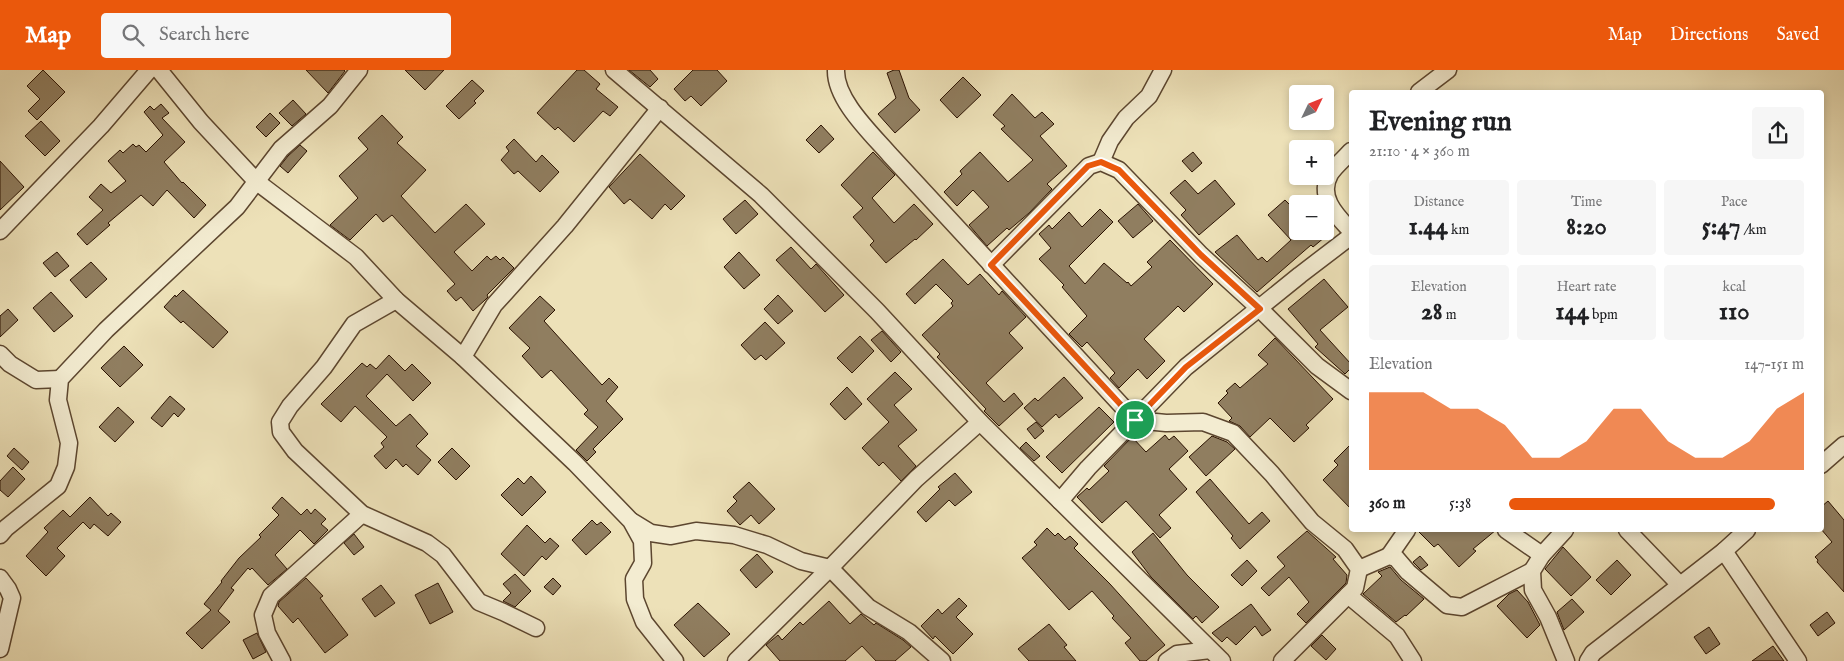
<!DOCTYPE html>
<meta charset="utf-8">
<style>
body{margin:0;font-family:"IM FELL English",serif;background:#f6f6f6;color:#202124;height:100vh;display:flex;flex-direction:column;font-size:19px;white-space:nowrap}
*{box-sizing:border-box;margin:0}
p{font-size:16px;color:#757577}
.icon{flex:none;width:28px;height:28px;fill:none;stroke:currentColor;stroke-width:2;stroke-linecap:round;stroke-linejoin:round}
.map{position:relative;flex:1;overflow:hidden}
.panel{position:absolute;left:1349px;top:20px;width:475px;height:442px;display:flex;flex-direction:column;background:#fff;border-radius:5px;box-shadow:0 2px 8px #0003}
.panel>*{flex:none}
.needle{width:32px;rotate:47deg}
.controls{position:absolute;left:1289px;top:15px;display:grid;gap:10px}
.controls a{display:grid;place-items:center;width:45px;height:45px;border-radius:5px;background:#fff;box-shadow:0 2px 8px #0003;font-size:25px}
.pin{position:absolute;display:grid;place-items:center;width:42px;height:42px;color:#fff;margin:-21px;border:2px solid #fff;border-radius:50%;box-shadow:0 1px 5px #0007}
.round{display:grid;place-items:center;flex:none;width:52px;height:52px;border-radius:5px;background:#f6f6f6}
.overview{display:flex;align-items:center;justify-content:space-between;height:85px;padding:0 20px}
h1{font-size:28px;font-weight:700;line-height:38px}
.figures{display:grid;grid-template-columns:repeat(3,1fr);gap:8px;height:85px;padding:5px 20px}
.figures div{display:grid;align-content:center;border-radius:5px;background:#f6f6f6;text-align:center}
.figures b{font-size:25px;font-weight:700}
.figures small{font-size:14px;font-weight:400}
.figures p{font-size:14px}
.chart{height:140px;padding:10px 20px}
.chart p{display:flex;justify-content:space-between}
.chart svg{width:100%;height:90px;margin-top:5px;fill:#ea580c;opacity:.7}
ul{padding:0 20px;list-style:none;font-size:16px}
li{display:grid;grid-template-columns:80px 60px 1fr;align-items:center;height:38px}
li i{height:12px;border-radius:6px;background:#ea580c}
header{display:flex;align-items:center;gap:30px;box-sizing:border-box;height:70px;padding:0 25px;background:#ea580c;color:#fff}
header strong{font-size:24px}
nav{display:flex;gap:28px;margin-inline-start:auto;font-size:18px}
.search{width:350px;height:45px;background:#f6f6f6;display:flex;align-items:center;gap:12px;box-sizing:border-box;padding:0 18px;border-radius:5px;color:#757577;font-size:19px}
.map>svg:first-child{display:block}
.building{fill:#907e60;stroke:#2b1201}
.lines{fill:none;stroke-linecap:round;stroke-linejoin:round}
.minor-casing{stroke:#5c462f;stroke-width:19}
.minor{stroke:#f3ecd1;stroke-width:16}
.route-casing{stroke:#fff;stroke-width:10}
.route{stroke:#ea580c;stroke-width:6}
</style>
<header>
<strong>Map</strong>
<div class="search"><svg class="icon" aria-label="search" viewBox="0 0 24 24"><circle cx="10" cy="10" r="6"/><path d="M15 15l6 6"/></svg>Search here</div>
<nav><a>Map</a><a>Directions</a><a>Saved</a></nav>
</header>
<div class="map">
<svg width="1844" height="591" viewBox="0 0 1844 591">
<rect width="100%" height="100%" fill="#ede1b8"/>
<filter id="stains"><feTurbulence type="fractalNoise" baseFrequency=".004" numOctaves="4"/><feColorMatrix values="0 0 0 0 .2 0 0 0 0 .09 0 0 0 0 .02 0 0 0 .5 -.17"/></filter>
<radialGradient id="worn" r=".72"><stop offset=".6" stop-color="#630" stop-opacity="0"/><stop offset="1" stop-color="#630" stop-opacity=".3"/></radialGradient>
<g class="building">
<polygon points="43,0 65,22 37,50 28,41 40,29 27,16"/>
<polygon points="306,0 344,0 345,1 328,23"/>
<polygon points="405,0 444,0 425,20"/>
<polygon points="577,0 584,0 600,14 596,19 618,37 610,46 603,41 574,72 558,57 555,60 537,43"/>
<polygon points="629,0 650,0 658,9 650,17"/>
<polygon points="693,0 717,0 727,11 701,36 691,26 685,31 674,19"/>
<polygon points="894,0 899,0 909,28 920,40 895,63 878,44 896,28 887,3"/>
<polygon points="963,7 981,25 957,48 940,30"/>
<polygon points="472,10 484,21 474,31 476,33 459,49 446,36"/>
<polygon points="1012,24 1035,48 1042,42 1054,54 1040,66 1067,96 1047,114 1052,119 1029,143 1009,160 1007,158 987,176 969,155 989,137 973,120 957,136 944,122 962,104 960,101 980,82 1008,112 1033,90 1001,59 1005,56 993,45"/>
<polygon points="293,30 306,44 292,56 279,43"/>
<polygon points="161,34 169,43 162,48 185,72 164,92 182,113 183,112 206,135 194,148 167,120 153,136 141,125 108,153 110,155 87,175 77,164 103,140 89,127 101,114 111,123 126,111 108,91 120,80 123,83 133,74 136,77 139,75 146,82 163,65 144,42 150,36 154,40"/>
<polygon points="270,43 280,53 266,67 256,57"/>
<polygon points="382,45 403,67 397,73 426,100 401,126 435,163 466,134 485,154 454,182 472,201 487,186 491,190 496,186 500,190 503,187 514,198 487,225 488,227 485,230 473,241 461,227 456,231 447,221 455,214 392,145 383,152 376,144 350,170 330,155 358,128 339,106 368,79 358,68"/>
<polygon points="41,51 60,71 45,86 25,66"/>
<polygon points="821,55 834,69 819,83 806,70"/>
<polygon points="514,69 536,92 542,85 559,102 540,122 518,101 514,104 501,90 509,81 506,77"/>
<polygon points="300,75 307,81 288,103 280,96 288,86"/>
<polygon points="873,82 895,105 872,128 894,153 914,134 933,154 916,170 915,169 886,193 870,175 874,171 853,147 863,138 841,115"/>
<polygon points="1193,82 1202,93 1192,102 1182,91"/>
<polygon points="640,84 685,126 671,140 665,134 652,149 630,129 624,134 609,117"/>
<polygon points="0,91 24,117 0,140"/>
<polygon points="1185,110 1198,124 1215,110 1235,134 1199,165 1181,145 1186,140 1170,123"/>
<polygon points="745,130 758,144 736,164 723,149"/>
<polygon points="1285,130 1298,143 1298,161 1320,161 1325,167 1313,177 1311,175 1257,222 1215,182 1237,165 1258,190 1262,187 1267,192 1291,170 1268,145"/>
<polygon points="1138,134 1153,151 1133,168 1118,151"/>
<polygon points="1100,139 1113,152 1069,196 1085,214 1104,193 1127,213 1128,212 1131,216 1152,197 1147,192 1170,170 1213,214 1184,242 1178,236 1144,269 1165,291 1147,309 1138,299 1119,318 1110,308 1115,303 1087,272 1082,277 1069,264 1087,246 1062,217 1064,215 1039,189 1051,178 1039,164 1049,155 1052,159 1069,142 1082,157"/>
<polygon points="791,177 811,199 816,194 844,225 825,242 776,190"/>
<polygon points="57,182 69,196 55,207 43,193"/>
<polygon points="739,182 760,205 744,219 724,197"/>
<polygon points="943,189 968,215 980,204 999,225 1002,221 1026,247 1009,263 1023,278 986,313 1004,332 1014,323 1023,334 999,356 984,341 986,339 937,287 940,284 922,265 953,236 951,233 953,231 936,214 915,234 906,224"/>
<polygon points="91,192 107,209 86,228 70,210"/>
<polygon points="1324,209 1348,237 1320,260 1351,294 1351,298 1345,304 1315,277 1318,274 1288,239"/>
<polygon points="183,220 228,262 213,278 183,251 181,253 164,237 175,225 176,227"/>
<polygon points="51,222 73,246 54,262 33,238"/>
<polygon points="778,225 793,241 778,254 764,239"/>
<polygon points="540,226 555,240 544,251 602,315 609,308 618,317 606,331 623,349 593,379 596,382 587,391 576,380 598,357 584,344 588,340 551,300 542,308 522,286 530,278 509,258"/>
<polygon points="8,239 18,250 0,267 0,246"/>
<polygon points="765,252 785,273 766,290 761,285 755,290 741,275"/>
<polygon points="882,261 901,282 891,292 871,270"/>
<polygon points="860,266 874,281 852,303 837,288"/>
<polygon points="1275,268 1333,329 1306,355 1309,358 1294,372 1270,348 1250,367 1240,356 1229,351 1232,348 1218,333 1228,323 1226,321 1235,313 1240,318 1268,294 1258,285"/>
<polygon points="124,276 143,295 120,317 101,298"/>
<polygon points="389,285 405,301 412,294 431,313 413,331 387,304 366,326 396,356 410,344 428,364 416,376 431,390 418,405 406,394 403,397 396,389 386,399 374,386 384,377 381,373 387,367 355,336 341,352 321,334 362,293 367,297 370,294 376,299"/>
<polygon points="895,302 912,319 894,335 917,360 898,376 916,396 901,411 883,392 879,396 862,378 889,352 867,329"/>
<polygon points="1064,307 1083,328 1059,348 1056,344 1042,357 1024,338 1035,328 1038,331"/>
<polygon points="847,317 862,334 845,350 830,334"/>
<polygon points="170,326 185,339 178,347 174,343 162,357 151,348"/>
<polygon points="118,337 134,352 115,372 99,357"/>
<polygon points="1099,337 1114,352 1062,403 1046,387"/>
<polygon points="1036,352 1044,361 1035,369 1027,359"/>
<polygon points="1165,365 1169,370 1174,366 1188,381 1169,399 1187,419 1159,445 1171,458 1160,468 1126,431 1102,453 1077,427 1087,418 1089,420 1109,401 1104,396 1132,367 1146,382"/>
<polygon points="1212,366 1227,372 1235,379 1206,406 1189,387"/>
<polygon points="1026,372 1040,386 1034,391 1020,378"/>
<polygon points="1351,374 1351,439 1323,410 1338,395 1334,391"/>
<polygon points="14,378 29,392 22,400 7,386"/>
<polygon points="452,378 470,396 456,410 438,392"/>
<polygon points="13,397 25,409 8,427 0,420 0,411"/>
<polygon points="955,403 972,422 955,436 949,430 926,452 917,442 940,419 938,417"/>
<polygon points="531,406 546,422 522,446 501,425 518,408 524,414"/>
<polygon points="1210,409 1249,454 1262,442 1270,451 1240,479 1231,468 1233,466 1196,422"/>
<polygon points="749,412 775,439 759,454 751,445 740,455 727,441 737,431 733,427"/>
<polygon points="90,427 108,446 111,443 121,452 108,466 94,454 90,459 83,452 57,478 65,486 46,506 26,486 48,462 44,458 63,440 70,447"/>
<polygon points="282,427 301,445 307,439 311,444 315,439 326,449 321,454 328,460 314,474 300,460 275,485 287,499 268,515 252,498 250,500 248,498 231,518 234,520 218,541 230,552 202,579 186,563 211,540 204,534 222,512 221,511 239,488 261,467 259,465 279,445 272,438"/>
<polygon points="1828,431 1844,450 1844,522 1817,492 1818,490 1815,487 1832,472 1821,459 1821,437"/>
<polygon points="592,450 597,455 601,452 611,462 586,485 572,470"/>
<polygon points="527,455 545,473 550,468 559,476 546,490 542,486 524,506 501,484"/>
<polygon points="1047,458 1055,466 1058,463 1065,470 1070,466 1078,474 1074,478 1110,514 1165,575 1146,591 1140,591 1125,573 1131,568 1112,548 1114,546 1092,521 1069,540 1022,488 1037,475 1034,472"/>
<polygon points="1417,460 1496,460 1473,479 1476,481 1459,497 1438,474 1434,477"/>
<polygon points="1307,461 1336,487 1333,489 1347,505 1346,513 1306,553 1297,544 1309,532 1289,507 1269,526 1261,518 1285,496 1277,487"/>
<polygon points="1153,463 1187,505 1219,537 1202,553 1196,546 1193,549 1151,507 1132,482"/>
<polygon points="354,464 364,477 354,485 344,473"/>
<polygon points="1563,477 1591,507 1571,526 1545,499"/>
<polygon points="757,484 773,502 756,518 740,500"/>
<polygon points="1420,486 1428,495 1421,500 1413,492"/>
<polygon points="1247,490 1257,501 1242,516 1231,505"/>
<polygon points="1617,490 1631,505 1611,525 1596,510"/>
<polygon points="1390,497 1401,510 1424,529 1406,546 1405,545 1396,552 1363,524 1382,506 1378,502"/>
<polygon points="515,504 531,521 515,537 503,531 511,523 503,514"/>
<polygon points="306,508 323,526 320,528 348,565 325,583 298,548 293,553 278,536 279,532"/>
<polygon points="553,508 561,516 553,525 544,517"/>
<polygon points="438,513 453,542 430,554 415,525"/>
<polygon points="381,515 395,533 375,547 362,529"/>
<polygon points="1517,520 1528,532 1540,555 1527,568 1497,536 1509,524"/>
<polygon points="959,528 967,536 956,547 973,564 953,584 935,566 933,569 921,556 938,539 942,544"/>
<polygon points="1572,529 1584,542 1564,560 1557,542"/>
<polygon points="829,531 850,554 861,544 874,555 876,553 903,570 911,577 895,591 876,591 862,576 845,591 780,591 766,575 778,565 782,570 800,552 803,555"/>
<polygon points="698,533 730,564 704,587 674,555"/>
<polygon points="1251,534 1271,560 1262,566 1255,556 1236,575 1227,567 1222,572 1212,563"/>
<polygon points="1827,542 1835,553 1818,566 1810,555"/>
<polygon points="1049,554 1067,575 1064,577 1076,591 1029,591 1018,579"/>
<polygon points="1709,557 1720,574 1706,584 1694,567"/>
<polygon points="257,563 266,582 253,589 243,570"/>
<polygon points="1322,565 1336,579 1326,590 1311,576"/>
<polygon points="1773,576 1784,591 1752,591"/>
</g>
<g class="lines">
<defs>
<g id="minor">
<polyline points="159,0 201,52 257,112 356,187 396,230 463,287 575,393 631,451 642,471 643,493 634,509 635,529 644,552 675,591"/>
<polyline points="614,0 761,125 877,241 980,352 1222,591"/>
<path d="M836,0C835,30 872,64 890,85L1135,350L1166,353L1203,352L1233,363L1272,404L1312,452L1345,479L1359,499L1355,518L1282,591"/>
<polyline points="1419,22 1448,0"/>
<path d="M1351,81C1345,88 1335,96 1330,104C1317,127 1337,146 1351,161"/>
<polyline points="1101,92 1110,71 1126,48 1149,26 1163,0"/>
<polyline points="0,161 101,56 149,0"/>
<polyline points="991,195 1089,96 1101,92 1119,100 1201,185 1260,239 1317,296 1351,321"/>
<polyline points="396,230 354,254 324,297 290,336 280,352 281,362 295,381 362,444 427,473 443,485 479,532 503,542 536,558"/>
<polyline points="0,284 10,294 36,310 60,309"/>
<polyline points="463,287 494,235 565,156 660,38"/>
<polyline points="1821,395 1844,375"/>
<polyline points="1060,431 1088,398 1186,297 1300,205 1351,166"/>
<polyline points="633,452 651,463 671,466 696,461 734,465 767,475 801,491 830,498 868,537 909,562 942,591"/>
<polyline points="1506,460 1542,485"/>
<polyline points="1565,460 1542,485 1532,501 1533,520 1548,547 1566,591"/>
<polyline points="1627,460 1680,515"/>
<polyline points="0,465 6,458 58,416 66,397 69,373 58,330 60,309 106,260 237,137 281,79 330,36 359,0"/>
<polyline points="1724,481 1798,591"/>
<polyline points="1389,486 1407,460"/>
<polyline points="1359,499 1389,486 1396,488 1408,502 1447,535 1462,537 1532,501"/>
<polyline points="0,508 8,519 12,528 0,579"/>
<polyline points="1348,525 1397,566 1413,591"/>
<polyline points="282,591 267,563 263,545 271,526 362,444"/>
<polyline points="736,591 830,498 916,409 980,352"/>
<polyline points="1167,591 1177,584 1210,580"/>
<polyline points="1588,591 1593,583 1724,481 1747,460"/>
</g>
</defs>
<use href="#minor" class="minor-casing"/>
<use href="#minor" class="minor"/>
</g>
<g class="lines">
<defs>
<polygon id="route" points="1101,92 1119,100 1201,185 1260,239 1186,297 1135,350 991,195 1088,96"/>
</defs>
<use href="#route" class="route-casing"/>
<use href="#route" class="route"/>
</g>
<rect width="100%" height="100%" filter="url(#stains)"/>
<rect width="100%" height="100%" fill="url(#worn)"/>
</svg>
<div class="controls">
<a><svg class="needle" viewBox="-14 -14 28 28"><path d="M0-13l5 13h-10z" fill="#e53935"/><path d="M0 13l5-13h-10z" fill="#757577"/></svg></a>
<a>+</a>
<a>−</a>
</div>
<div class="pin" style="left:1135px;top:350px;background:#1e9e55"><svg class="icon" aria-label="arrive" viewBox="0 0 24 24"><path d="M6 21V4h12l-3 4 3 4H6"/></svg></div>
<section class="panel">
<div class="overview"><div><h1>Evening run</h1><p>21:10 · 4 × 360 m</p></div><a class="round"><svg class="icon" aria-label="share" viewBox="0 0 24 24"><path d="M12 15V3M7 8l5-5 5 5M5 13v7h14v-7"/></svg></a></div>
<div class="figures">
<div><p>Distance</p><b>1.44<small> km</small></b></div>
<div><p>Time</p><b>8:20</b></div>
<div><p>Pace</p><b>5:47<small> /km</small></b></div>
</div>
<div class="figures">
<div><p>Elevation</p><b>28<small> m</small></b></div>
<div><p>Heart rate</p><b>144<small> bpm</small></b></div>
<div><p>kcal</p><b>110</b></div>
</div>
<div class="chart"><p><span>Elevation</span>147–151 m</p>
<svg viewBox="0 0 160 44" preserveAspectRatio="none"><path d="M0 44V6L10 6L20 6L30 14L40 14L50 22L60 38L70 38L80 30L90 14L100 14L110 30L120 38L130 38L140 30L150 14L160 6V44z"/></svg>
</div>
<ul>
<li><b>360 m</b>5:38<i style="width:90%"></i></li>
</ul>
</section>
</div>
